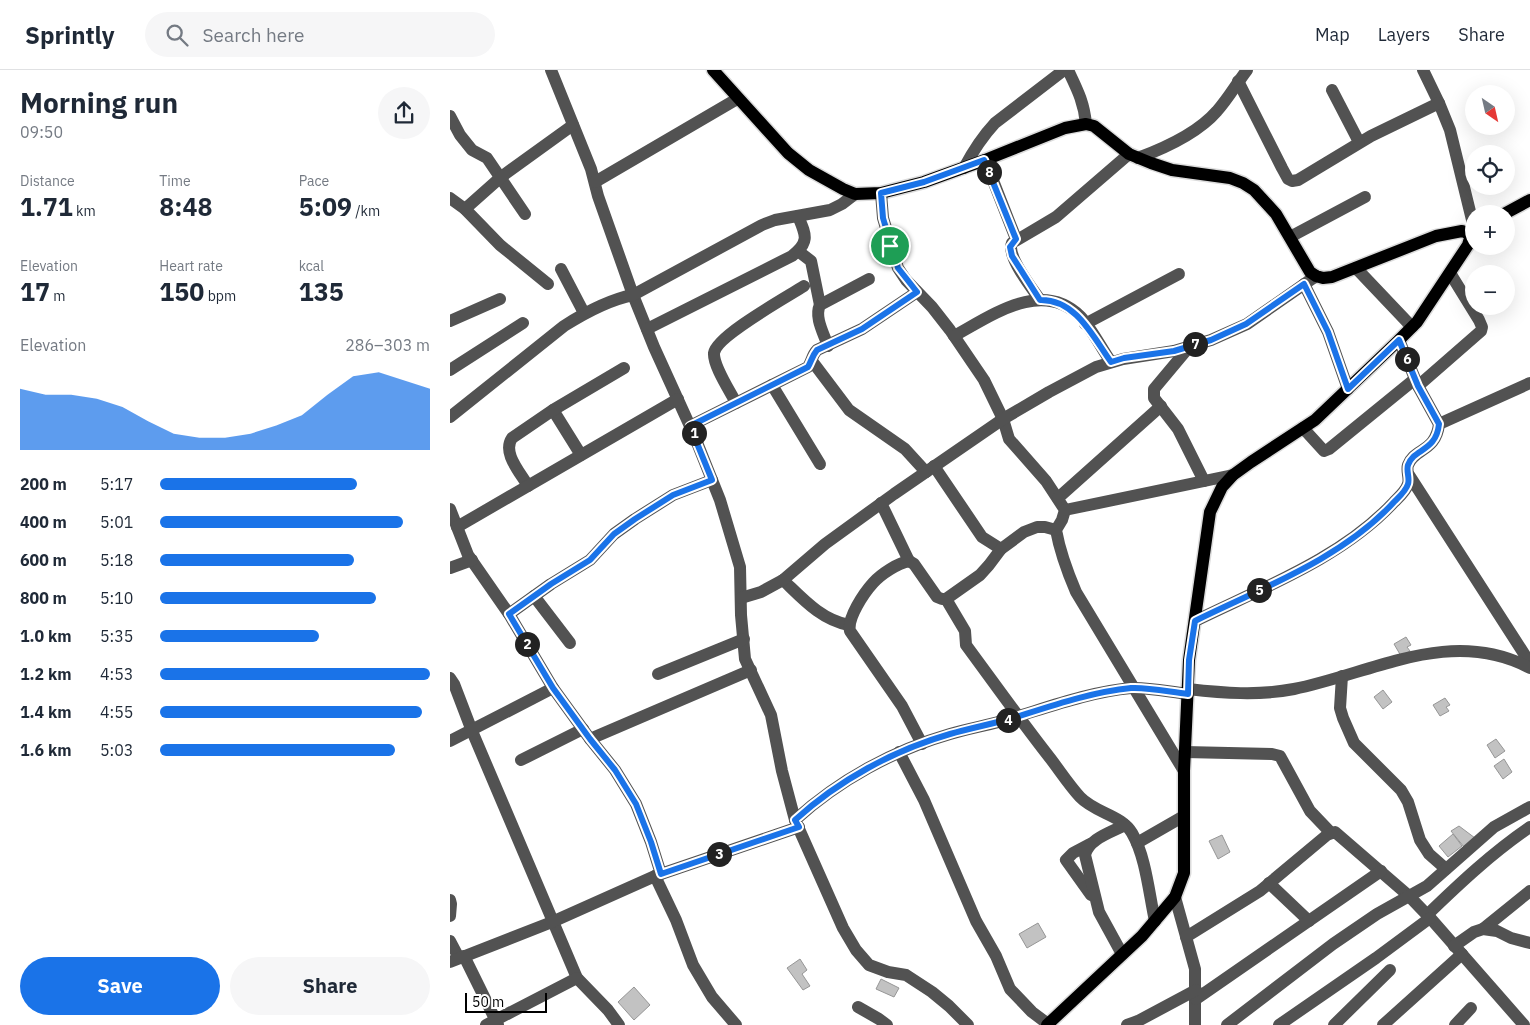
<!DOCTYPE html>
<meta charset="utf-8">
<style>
body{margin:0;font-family:"IBM Plex Sans",sans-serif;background:#f6f6f7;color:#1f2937;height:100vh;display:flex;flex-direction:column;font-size:19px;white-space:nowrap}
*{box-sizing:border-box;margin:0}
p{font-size:16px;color:#747a83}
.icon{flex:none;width:28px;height:28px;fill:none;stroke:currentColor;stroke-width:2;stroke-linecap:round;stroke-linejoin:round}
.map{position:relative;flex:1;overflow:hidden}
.side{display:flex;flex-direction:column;background:#fff;width:450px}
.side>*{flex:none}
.needle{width:32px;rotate:146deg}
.buttons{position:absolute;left:1015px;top:15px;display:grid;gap:10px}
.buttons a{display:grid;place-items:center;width:50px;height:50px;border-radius:50%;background:#fff;box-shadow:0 5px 20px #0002;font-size:25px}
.scale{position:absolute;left:15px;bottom:12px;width:82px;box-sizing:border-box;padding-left:5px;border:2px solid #000;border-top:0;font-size:14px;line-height:18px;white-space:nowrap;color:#000;-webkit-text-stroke:4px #fff;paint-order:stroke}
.pin{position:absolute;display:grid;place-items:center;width:42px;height:42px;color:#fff;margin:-21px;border:2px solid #fff;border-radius:50%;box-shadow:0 1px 5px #0007}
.km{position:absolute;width:25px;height:25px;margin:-12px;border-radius:50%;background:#222;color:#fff;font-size:14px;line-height:25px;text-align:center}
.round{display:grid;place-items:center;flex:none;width:52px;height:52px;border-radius:26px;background:#f6f6f7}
.summary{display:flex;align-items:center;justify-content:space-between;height:85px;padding:0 20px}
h1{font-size:28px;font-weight:700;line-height:38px}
.metrics{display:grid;grid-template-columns:repeat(3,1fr);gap:8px;height:85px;padding:5px 20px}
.metrics div{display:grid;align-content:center}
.metrics b{font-size:25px;font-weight:700}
.metrics small{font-size:14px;font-weight:400}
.metrics p{font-size:14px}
.chart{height:140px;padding:10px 20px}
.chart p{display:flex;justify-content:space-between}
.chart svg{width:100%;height:90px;margin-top:5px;fill:#1a73e8;opacity:.7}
.cta{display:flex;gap:10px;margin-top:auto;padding:10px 20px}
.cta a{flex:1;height:58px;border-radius:30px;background:#1a73e8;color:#fff;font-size:20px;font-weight:700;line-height:58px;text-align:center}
.cta a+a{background:#f6f6f7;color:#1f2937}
ul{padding:0 20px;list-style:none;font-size:16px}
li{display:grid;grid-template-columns:80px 60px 1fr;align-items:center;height:38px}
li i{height:12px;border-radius:6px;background:#1a73e8}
header{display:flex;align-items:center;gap:30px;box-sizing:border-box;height:70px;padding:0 25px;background:#fff;border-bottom:1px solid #e0e1e3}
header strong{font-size:24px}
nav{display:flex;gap:28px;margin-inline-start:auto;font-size:18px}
.search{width:350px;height:45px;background:#f6f6f7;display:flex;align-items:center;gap:12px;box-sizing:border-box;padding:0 18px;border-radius:28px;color:#747a83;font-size:19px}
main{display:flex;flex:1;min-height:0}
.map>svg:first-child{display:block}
.building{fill:#c2c2c2;stroke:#969696}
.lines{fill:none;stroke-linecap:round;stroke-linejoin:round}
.major-casing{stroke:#dbdbdb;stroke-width:15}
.minor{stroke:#525252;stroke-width:12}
.major{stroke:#000;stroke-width:12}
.route-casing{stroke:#fff;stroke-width:10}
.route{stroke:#1a73e8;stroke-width:6}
</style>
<header>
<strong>Sprintly</strong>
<div class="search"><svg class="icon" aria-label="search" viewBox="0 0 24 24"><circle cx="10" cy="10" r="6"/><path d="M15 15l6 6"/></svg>Search here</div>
<nav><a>Map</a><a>Layers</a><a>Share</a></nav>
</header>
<main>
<section class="side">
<div class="summary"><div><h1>Morning run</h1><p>09:50</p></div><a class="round"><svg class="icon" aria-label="share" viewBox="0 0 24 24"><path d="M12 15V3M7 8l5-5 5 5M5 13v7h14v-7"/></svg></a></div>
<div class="metrics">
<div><p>Distance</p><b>1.71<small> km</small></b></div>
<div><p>Time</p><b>8:48</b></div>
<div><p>Pace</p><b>5:09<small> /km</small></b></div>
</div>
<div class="metrics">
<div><p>Elevation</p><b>17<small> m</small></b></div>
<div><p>Heart rate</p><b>150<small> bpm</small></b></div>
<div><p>kcal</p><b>135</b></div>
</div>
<div class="chart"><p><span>Elevation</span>286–303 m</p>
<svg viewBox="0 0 160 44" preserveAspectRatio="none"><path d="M0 44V14L10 17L20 17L30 19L40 23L50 30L60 36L70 38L80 38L90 36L100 32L110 27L120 17L130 8L140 6L150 10L160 14V44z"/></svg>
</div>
<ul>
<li><b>200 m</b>5:17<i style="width:73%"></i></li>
<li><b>400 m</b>5:01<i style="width:90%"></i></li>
<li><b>600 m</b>5:18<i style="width:72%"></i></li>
<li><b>800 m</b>5:10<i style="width:80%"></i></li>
<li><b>1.0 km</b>5:35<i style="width:59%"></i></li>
<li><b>1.2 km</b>4:53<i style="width:100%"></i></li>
<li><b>1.4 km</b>4:55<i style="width:97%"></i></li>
<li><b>1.6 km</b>5:03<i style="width:87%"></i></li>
</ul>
<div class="cta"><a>Save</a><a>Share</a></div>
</section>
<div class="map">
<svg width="1080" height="955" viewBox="0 0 1080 955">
<rect width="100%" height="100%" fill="#fff"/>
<g class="building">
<polygon points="956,567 961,575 957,577 960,581 951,586 944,574"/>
<polygon points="933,620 942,632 933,639 924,627"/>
<polygon points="995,628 1000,635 996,637 999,641 990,646 983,635"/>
<polygon points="1046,669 1055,681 1045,688 1037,675"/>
<polygon points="1054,689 1062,702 1053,709 1044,696"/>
<polygon points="1009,756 1025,768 1014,777 1001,761"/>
<polygon points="1003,764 1012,776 998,787 989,776"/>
<polygon points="772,765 780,782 768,789 759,771"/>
<polygon points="588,853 596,867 577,878 569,864"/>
<polygon points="350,889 357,900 352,904 360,916 353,920 337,898"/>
<polygon points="431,909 449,918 444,927 426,919"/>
<polygon points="184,917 200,935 184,950 168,932"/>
</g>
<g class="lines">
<defs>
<g id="major">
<polyline points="263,0 338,83 359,100 393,119 405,124 431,123 474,112 535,90 615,58 636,54 644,56 679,84 701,93 722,100 780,108 793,113 804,120 826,144 860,202 866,206 873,208 882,207 986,166 1012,161 1018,163 1024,160"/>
<polyline points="1054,144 1080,130"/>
<polyline points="597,955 692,866 725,827 734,803 734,701 739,590 760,442 772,417 783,405 801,392 865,350 949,270 967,252 1018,175 1020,168 1018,163"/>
</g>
</defs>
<use href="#major" class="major-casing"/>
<g class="minor">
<polyline points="101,0 141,99 148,126 183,225 204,277 244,365 270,430 290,497 291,545 295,589 321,645 332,701 345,750 393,858 406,880 419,895 438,902 456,905 482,922 499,936 518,955"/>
<path d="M618,0C627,19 634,32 636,54"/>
<polyline points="973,0 989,33 1000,60 1024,158"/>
<polyline points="788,11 832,98 838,109 842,111 848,110 921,66 989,33"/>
<polyline points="882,20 909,72"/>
<polyline points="0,46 10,65 22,80 37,88 75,144"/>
<path d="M688,88C715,78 748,63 767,41C778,29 787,13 797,0"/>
<polyline points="535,90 566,169"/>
<path d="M514,98C523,81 532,67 545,53L614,0"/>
<polyline points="145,112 287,29"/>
<path d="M431,123L433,148L448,198L456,210L482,237L500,260L534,310L553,349L559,369L596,411L615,440L612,450L606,460C610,482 617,501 626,522L734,701"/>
<polyline points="0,128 15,139 50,175 98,214"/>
<polyline points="15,139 51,107 123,55"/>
<polyline points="840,167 915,127"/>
<polyline points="348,181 361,191 370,235"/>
<polyline points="906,198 962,257"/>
<polyline points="111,199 134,243"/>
<polyline points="854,214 878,262 898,319"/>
<path d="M590,230C582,218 556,186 562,173L606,147L679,84"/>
<polyline points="0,251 50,229"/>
<polyline points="635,254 729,204"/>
<path d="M197,259L342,186C360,172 356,165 348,146"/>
<path d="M504,266C541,246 592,208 631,247C641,258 652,279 661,292"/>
<path d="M378,276C374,264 364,247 370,235L419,209"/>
<polyline points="740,276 704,319 704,328 728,359 754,411"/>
<polyline points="362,291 399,340 455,379 476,402"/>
<polyline points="0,300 73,253"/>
<polyline points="322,315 370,394"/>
<polyline points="968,316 1031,261 1032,257 1029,250 1000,203"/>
<path d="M286,333C280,321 263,296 264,283C266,266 337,227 354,216"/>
<polyline points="103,340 131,385"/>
<path d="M0,347L114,256C136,242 158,230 183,225L312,155L325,150L380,140L392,134L405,124"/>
<polyline points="989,354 1080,313"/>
<path d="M240,356L358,297C362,291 362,285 367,280L412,259L467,222"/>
<polyline points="853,358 874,381 879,379 965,309"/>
<polyline points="484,396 532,467 551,479"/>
<polyline points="959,405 1080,593"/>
<path d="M78,416C70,402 52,383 62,368L103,340L174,298"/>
<polyline points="608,428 711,336"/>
<polyline points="431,433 459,491"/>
<polyline points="0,439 18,485 59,544 103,618 140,669 165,700 186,734 201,772 211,804"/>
<polyline points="615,440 783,405"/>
<polyline points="7,457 228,329"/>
<polyline points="0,498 22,490"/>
<path d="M333,510C352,528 371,550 399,555"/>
<polyline points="84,526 120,573"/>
<polyline points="291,528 311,522 333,510 375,474 444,424 553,349 599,322 646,297 673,289 724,281 761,270 797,254 866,206"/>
<path d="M496,529L515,561L516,575C544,613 571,651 600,688C610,701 619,715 630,727C645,743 672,745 682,763C696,787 699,824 705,851"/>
<polyline points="59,544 101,514 140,490 164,464 185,449 223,425 262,410"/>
<path d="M745,551C812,518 892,488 944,432C949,427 956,421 958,414C960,408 956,401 958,395C964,378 986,382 989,354L968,316L949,270"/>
<polyline points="208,604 294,569"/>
<polyline points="892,606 890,638 893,648 904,673 951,720 958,732 970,770 979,784 996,799"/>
<polyline points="0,608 4,614 22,661 127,908 158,940 169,955"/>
<path d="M738,619C773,623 808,626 844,619C923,603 1001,556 1080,598"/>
<polyline points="140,669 301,600"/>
<polyline points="0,671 103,618"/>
<path d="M472,674L452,636L400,561C397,548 414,523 423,513C431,504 448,493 459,491L464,494L487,527L492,529H496L530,505L539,495L551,479L574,462L587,457H595L606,460"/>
<polyline points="449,682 474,730 526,851 546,886 560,919 582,942 598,954"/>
<polyline points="735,682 822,684 830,686 860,741 881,763"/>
<polyline points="71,690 133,659"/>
<path d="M345,750C389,710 444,680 500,664C520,658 540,655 559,649C599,637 639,622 681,618C698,617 720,622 738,624"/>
<polyline points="687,773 734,746"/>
<polyline points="640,774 623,783 616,790 641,825"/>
<polyline points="205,806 226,850 243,895 262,927 286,955"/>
<polyline points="819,813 859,851"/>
<polyline points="725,827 745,899 745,955"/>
<polyline points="0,830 1,834 0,846"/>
<path d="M977,845C1010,813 1042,783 1080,757"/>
<polyline points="1033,859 1080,821"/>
<polyline points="736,867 810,821 877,765 885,762 959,826 982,850 1074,955"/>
<polyline points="0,871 9,888"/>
<polyline points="1004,876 1024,862 1033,859 1047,861 1061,868 1080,873"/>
<path d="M672,884L649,842L635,785C638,769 662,762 675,755"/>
<polyline points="14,886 48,955"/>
<polyline points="0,892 102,852 205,806 349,757"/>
<polyline points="746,929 931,801"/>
<polyline points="408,937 429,949 437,955"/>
<polyline points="36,955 127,908"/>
<polyline points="677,955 688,951 746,920"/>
<polyline points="777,955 883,874 927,844 977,816 1044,757 1080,737"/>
<polyline points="829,955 926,888 980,848"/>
<polyline points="884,955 940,900"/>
<polyline points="933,955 1012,884"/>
<polyline points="1005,955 1021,938"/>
</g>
<use href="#major" class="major"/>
</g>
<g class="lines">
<defs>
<path id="route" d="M534,90L566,169L560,177L562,186L590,230C626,229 643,267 661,292L674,288L724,281L761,270L796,254L854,214L878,262L898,319L949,270L968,316L989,354C986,382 964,378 958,395C956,401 960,408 958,414C956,421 949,427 944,432C893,488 812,518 745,551L739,590L738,624C720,622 698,617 681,618C641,622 601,636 563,648C542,654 521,658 500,664C444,680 389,710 345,750L349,757L211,804L201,772L186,734L165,700L140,669L103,618L59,544L101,514L140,490L164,464L185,449L223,425L262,410L240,356L358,297C361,292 362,286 367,280L412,259L467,222L448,198L433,148L431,123L474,112Z"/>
</defs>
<use href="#route" class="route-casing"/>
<use href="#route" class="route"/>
</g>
</svg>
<div class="buttons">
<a><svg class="needle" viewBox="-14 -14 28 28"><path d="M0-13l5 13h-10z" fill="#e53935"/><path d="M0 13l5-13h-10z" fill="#747a83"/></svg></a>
<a><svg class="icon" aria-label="locate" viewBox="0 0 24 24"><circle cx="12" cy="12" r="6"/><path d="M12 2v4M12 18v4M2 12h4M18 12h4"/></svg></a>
<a>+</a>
<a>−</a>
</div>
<div class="scale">50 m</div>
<div class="pin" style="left:440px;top:176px;background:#1e9e55"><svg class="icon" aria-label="arrive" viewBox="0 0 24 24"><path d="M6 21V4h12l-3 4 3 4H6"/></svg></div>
<b class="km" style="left:244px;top:363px">1</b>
<b class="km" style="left:77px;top:574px">2</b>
<b class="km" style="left:269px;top:784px">3</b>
<b class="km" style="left:558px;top:650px">4</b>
<b class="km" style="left:809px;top:520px">5</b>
<b class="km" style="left:957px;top:289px">6</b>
<b class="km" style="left:745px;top:274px">7</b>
<b class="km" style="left:539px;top:102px">8</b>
</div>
</main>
